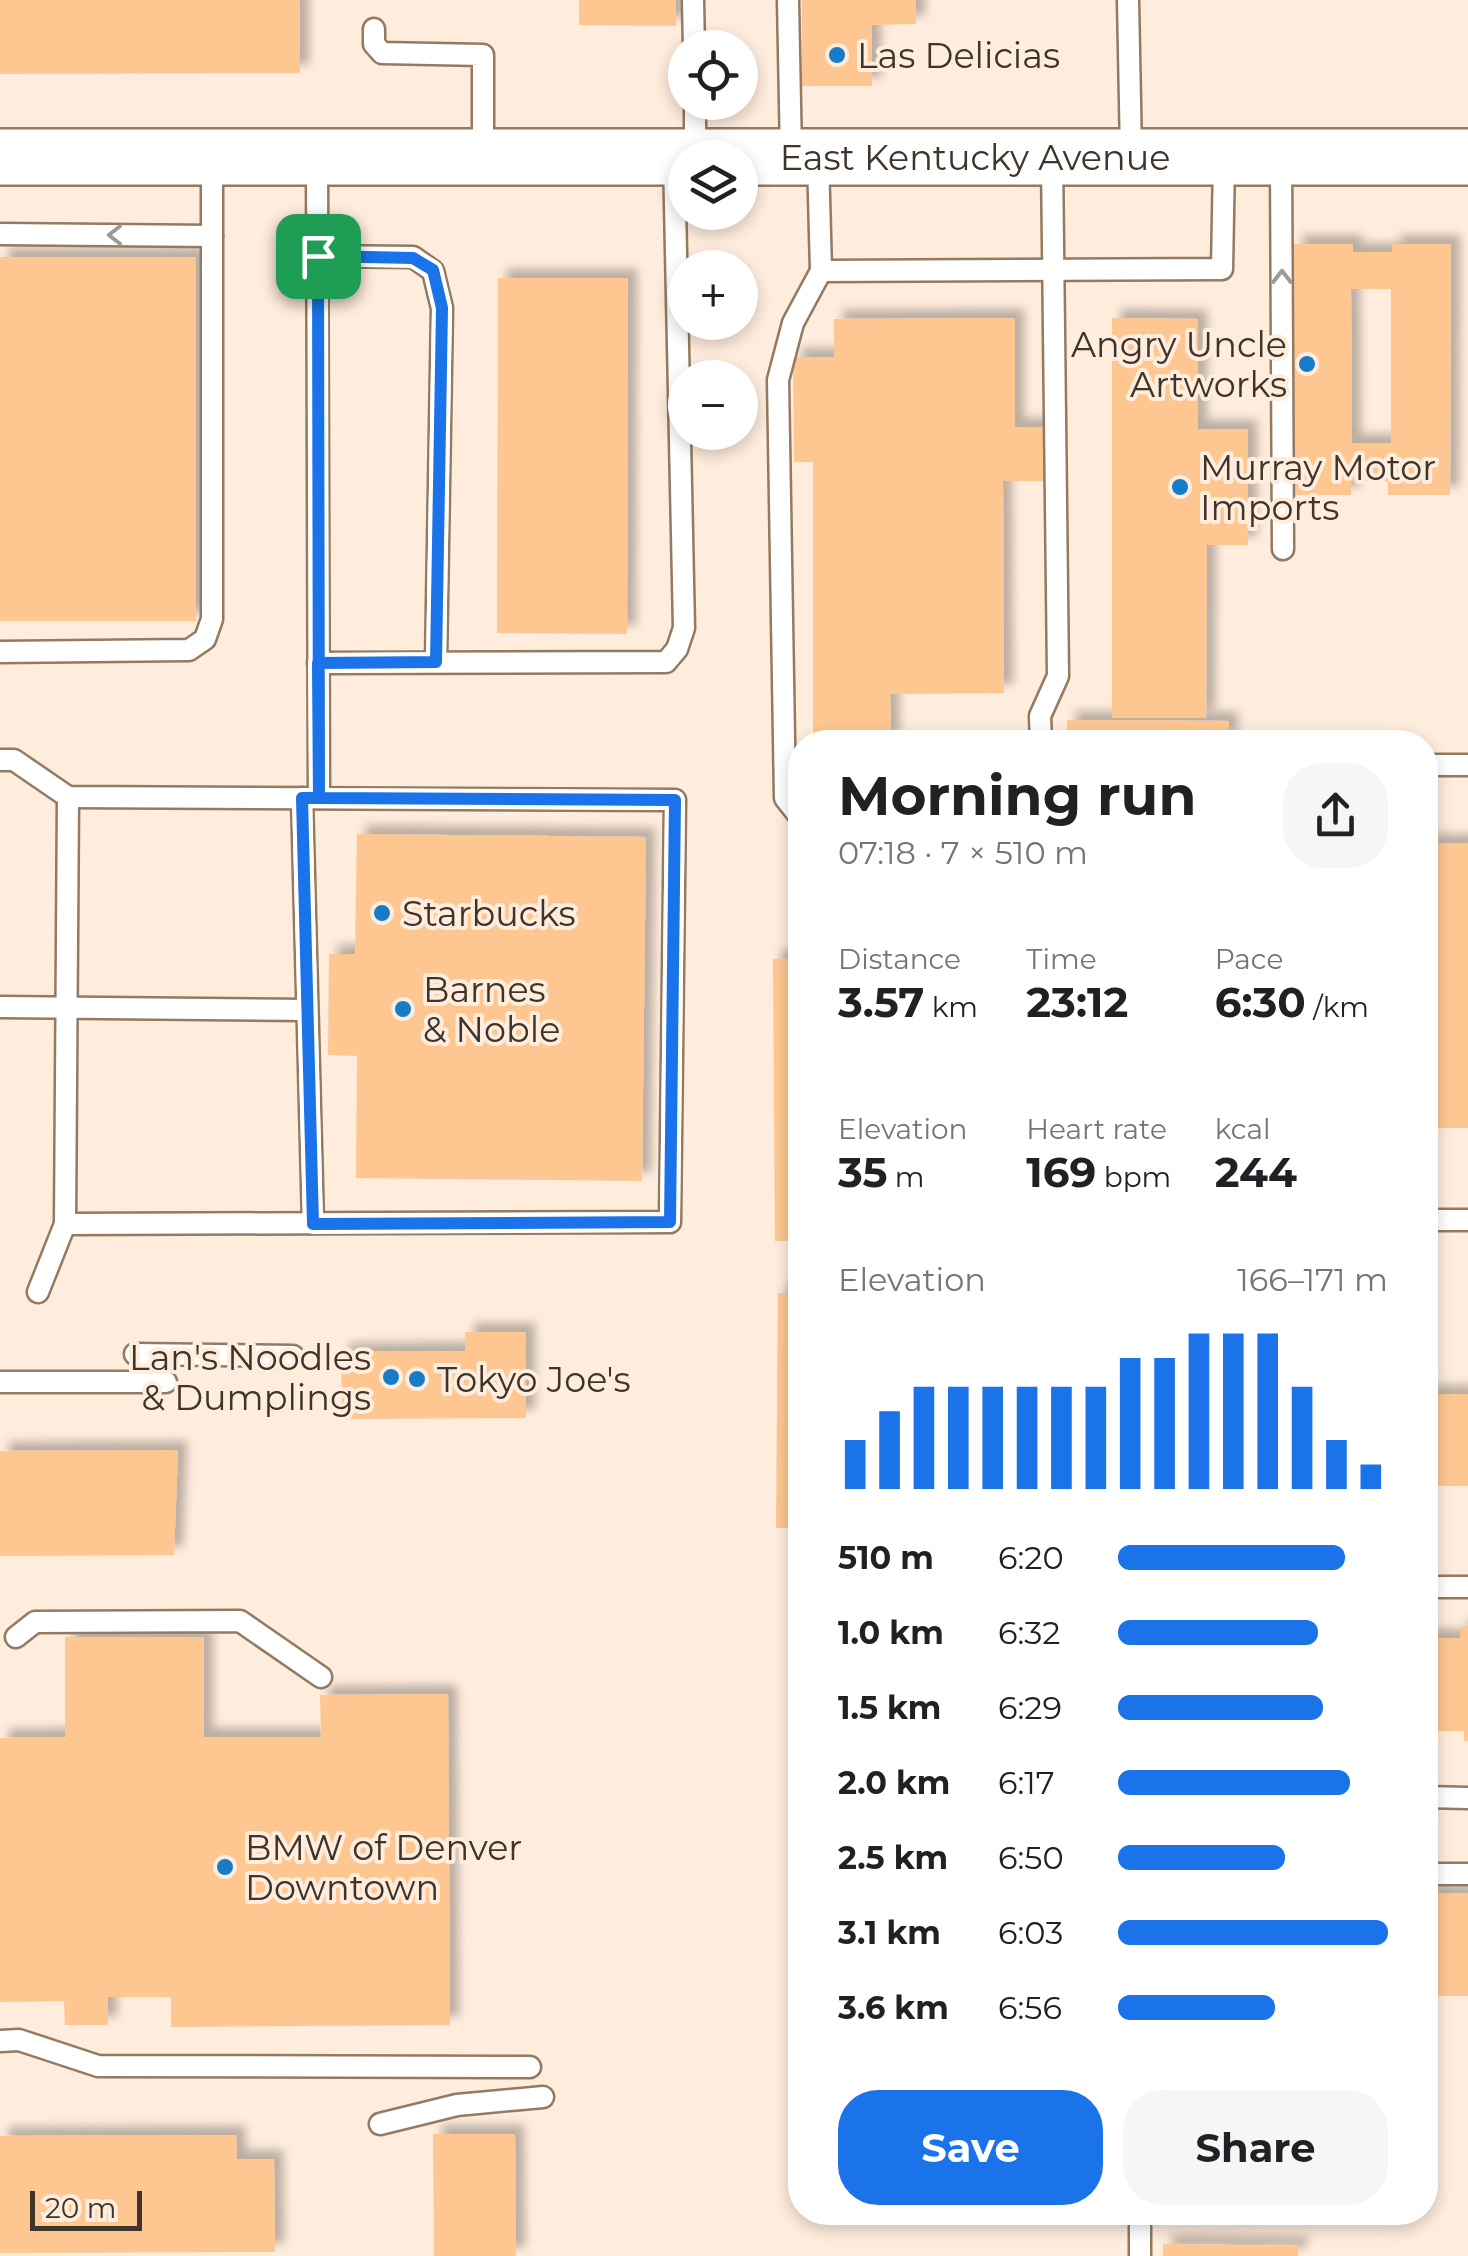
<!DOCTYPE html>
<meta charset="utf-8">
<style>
body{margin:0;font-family:Montserrat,sans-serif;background:#f6f6f6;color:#202124;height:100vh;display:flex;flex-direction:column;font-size:38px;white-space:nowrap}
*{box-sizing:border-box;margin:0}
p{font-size:32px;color:#757577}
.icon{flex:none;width:55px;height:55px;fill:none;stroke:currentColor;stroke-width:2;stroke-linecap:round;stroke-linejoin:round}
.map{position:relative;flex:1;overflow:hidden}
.side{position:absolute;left:788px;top:730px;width:650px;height:1495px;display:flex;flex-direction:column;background:#fff;border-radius:40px;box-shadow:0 5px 15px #0003}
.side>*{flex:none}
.tools{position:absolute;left:668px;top:30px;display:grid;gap:20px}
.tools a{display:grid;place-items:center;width:90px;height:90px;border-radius:50%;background:#fff;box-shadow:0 5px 15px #0003;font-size:50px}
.scale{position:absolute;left:30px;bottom:25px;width:112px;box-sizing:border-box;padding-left:10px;border:5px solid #3f3429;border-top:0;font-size:28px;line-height:35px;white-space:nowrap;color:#3f3429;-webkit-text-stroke:8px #feecdc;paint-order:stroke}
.pin{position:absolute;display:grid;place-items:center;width:85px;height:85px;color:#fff;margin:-42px;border-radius:20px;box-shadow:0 5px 15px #0006}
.round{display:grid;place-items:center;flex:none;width:105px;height:105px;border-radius:40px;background:#f6f6f6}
.summary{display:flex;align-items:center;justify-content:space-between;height:170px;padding:0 50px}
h1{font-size:55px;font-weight:700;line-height:75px}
.figures{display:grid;grid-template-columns:repeat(3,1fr);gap:15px;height:170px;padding:10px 50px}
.figures div{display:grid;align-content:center}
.figures b{font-size:42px;font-weight:700}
.figures small{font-size:28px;font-weight:400}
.figures p{font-size:28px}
.chart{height:280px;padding:20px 50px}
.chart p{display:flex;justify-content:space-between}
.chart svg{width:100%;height:180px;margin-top:10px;stroke:#1a73e8;stroke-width:6}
.action{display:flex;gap:20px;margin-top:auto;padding:20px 50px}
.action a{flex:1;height:115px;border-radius:40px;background:#1a73e8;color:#fff;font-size:40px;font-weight:700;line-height:115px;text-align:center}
.action a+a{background:#f6f6f6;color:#202124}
ul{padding:0 50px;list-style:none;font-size:32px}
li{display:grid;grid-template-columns:160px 120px 1fr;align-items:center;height:75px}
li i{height:25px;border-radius:12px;background:#1a73e8}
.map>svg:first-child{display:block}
.building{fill:#fec792;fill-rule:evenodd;filter:url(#shadow)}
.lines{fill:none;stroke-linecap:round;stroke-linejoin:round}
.lane-casing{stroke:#937a61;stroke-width:25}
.secondary-casing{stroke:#937a61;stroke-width:60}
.lane{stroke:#fff;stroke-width:20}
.secondary{stroke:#fff;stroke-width:55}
.oneway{stroke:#9f9a94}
.route-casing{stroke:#fff;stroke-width:20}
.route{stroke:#1a73e8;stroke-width:12}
.poi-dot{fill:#167cc7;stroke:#feecdc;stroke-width:4}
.labels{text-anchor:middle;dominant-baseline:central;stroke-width:8;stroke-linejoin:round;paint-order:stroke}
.poi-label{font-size:35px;fill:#3f3429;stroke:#feecdc;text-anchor:start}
.street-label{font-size:35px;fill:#3f3429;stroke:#feecdc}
</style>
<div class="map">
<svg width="1468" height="2256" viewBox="0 0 1468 2256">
<defs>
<filter id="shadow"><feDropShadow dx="9" dy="-9" stdDeviation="5" flood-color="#0004"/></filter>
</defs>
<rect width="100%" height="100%" fill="#feecdc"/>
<g class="building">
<polygon points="0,0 300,0 300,73 0,74"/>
<polygon points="579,0 676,0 676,26 579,25"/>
<polygon points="802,0 916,0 916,24 872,25 872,86 802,86"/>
<path d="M1294,244H1353V252H1392V244H1451L1450,495H1388V481H1351V495H1294ZM1351,289H1391V443H1352Z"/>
<rect x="0" y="257" width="196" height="364"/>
<polygon points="498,278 628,278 627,634 497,633"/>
<polygon points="1015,318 1015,427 1050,427 1050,481 1003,481 1004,693 890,694 891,742 831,742 831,736 813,736 813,462 794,462 793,357 834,357 834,319"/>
<polygon points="1112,318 1198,319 1198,429 1248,429 1248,545 1207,545 1206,718 1112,718"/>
<polygon points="1067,720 1229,721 1229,742 1067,742"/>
<polygon points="357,834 646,837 642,1181 356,1178 357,1056 328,1055 329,954 355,954"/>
<rect x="1425" y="843" width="43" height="285"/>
<polygon points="773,959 800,959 800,1241 775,1241"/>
<polygon points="778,1293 800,1293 800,1528 776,1528"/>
<polygon points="465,1332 526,1332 526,1418 342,1419 341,1352 466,1351"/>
<rect x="1425" y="1394" width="43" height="92"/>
<polygon points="178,1450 174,1555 0,1556 0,1451"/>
<polygon points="1460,1628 1468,1628 1468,1741 1464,1741 1464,1731 1425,1731 1425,1638 1460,1638"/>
<polygon points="65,1637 204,1637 204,1737 321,1737 320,1695 448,1694 450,2025 171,2027 171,1997 108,1997 108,2025 65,2025 64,2001 0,2002 0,1738 65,1737"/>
<rect x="1425" y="1893" width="43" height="103"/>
<polygon points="433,2134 515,2134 516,2256 434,2256"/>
<polygon points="236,2135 237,2159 274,2159 275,2252 0,2253 0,2136"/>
<polygon points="1163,2244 1299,2246 1298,2256 1163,2256"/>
</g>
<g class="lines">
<defs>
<g id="lane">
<polyline points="693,0 694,48"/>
<polyline points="788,0 791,155"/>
<polyline points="1128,0 1131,153"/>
<polyline points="374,29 374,44 382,53 483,55 483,154"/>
<polyline points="695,102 695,155"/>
<polyline points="317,159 319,798"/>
<polyline points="818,159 821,271 1222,269 1224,160"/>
<polyline points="1281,161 1283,549"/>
<polyline points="0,234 212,236"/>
<polyline points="318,256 413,257 433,271 442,308 436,662"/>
<polyline points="0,652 189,650 205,639 212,619 212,161"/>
<polyline points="318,663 666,662 677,649 684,628 674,157"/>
<polyline points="1041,742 1040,716 1058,676 1052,159"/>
<polyline points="0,760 14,760 68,797 675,800 670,1222 65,1224 38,1292"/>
<polyline points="1425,765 1468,765"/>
<polyline points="302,798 313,1223"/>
<polyline points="800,817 785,798 778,380 793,323 821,271"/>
<polyline points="0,1007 307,1010"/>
<polyline points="1425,1220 1468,1220"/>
<polyline points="65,1224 68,797"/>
<polyline points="135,1354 293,1356"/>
<polyline points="0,1382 166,1382"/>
<polyline points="1425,1587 1468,1587"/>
<polyline points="16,1637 35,1622 240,1621 321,1677"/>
<polyline points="1425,1797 1468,1798"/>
<polyline points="1425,1874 1468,1874"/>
<polyline points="0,2041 19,2040 98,2066 530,2067"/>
<polyline points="380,2124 457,2105 543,2097"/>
<polyline points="1140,2256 1140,2212"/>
</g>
<g id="secondary">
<path id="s1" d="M0,157H1468"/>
</g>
</defs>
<use href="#lane" class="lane-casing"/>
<use href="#secondary" class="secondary-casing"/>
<use href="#lane" class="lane"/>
<use href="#secondary" class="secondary"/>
</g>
<defs><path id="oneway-chevron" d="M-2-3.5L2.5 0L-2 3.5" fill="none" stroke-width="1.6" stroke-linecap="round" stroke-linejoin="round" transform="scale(2.5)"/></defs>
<g class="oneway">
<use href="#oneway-chevron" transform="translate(115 235) rotate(-180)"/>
<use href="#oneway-chevron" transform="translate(1282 277) rotate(-90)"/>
</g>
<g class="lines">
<defs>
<polyline id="route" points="318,256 319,798 675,800 670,1222 313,1224 302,798 319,798 318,663 436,662 442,308 433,270 413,258 318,256"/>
</defs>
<use href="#route" class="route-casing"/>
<use href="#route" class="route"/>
</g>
<g class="poi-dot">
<circle cx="837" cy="55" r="10"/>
<circle cx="1307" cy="364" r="10"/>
<circle cx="1180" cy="487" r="10"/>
<circle cx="382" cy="913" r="10"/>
<circle cx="403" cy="1009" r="10"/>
<circle cx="391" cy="1377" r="10"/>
<circle cx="417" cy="1379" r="10"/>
<circle cx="225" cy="1867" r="10"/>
</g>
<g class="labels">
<g class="poi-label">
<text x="857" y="55">Las Delicias</text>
<text x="1287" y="344" text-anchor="end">Angry Uncle<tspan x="1287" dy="40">Artworks</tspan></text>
<text x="1200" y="467">Murray Motor<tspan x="1200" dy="40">Imports</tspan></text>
<text x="402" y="913">Starbucks</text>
<text x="423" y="989">Barnes<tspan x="423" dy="40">&amp; Noble</tspan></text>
<text x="371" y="1357" text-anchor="end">Lan's Noodles<tspan x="371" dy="40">&amp; Dumplings</tspan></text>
<text x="437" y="1379">Tokyo Joe's</text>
<text x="245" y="1847">BMW of Denver<tspan x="245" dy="40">Downtown</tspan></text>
</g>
<g class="street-label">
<text stroke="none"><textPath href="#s1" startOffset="975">East Kentucky Avenue</textPath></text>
</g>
</g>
</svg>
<div class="tools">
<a><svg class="icon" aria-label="locate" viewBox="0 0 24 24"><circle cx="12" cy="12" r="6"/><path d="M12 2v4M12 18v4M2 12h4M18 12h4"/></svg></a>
<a><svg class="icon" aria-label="layers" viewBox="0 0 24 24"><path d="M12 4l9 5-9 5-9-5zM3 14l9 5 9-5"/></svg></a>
<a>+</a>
<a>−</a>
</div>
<div class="scale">20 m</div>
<div class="pin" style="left:318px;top:256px;background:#1e9e55"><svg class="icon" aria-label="arrive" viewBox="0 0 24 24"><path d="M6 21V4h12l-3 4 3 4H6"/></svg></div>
<section class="side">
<div class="summary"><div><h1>Morning run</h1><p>07:18 · 7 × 510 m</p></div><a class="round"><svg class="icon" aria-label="share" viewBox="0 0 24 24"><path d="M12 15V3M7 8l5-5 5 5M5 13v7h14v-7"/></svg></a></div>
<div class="figures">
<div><p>Distance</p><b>3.57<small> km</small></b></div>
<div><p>Time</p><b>23:12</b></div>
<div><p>Pace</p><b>6:30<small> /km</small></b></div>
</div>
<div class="figures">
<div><p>Elevation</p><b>35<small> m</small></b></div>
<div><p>Heart rate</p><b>169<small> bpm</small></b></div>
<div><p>kcal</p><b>244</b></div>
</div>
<div class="chart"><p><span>Elevation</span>166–171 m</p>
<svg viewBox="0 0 160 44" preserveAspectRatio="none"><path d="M5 44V32M15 44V25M25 44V19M35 44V19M45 44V19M55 44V19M65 44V19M75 44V19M85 44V12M95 44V12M105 44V6M115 44V6M125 44V6M135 44V19M145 44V32M155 44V38"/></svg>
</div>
<ul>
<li><b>510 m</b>6:20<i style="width:84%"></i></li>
<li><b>1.0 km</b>6:32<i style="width:74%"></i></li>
<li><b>1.5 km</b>6:29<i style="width:76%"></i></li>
<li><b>2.0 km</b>6:17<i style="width:86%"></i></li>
<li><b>2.5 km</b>6:50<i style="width:62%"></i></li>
<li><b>3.1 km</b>6:03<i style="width:100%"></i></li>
<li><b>3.6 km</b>6:56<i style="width:58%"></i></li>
</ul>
<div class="action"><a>Save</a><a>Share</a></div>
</section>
</div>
